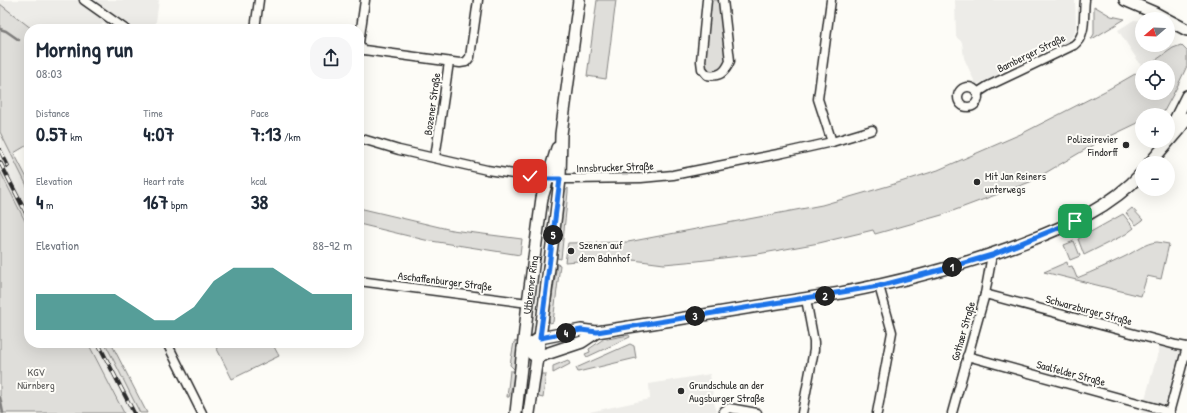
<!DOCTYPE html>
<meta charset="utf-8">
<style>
body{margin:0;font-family:"Patrick Hand",sans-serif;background:#f6f6f7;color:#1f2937;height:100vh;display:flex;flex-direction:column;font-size:15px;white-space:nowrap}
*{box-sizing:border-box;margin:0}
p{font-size:13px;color:#747a83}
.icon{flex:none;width:22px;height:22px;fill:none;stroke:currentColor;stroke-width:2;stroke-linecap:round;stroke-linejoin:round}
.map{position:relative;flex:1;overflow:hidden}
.side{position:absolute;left:24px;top:24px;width:340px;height:324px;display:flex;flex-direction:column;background:#fff;border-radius:16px;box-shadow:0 4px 16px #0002}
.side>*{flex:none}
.needle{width:26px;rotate:251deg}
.controls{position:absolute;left:1135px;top:12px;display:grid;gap:8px}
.controls a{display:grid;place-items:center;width:40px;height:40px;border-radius:50%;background:#fff;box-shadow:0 4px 16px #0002;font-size:20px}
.pin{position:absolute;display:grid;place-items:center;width:34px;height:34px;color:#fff;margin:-17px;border-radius:8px;box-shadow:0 2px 6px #0006}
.km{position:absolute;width:20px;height:20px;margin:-10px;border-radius:50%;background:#222;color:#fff;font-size:11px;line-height:20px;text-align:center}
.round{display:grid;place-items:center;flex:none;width:42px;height:42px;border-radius:16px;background:#f6f6f7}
.head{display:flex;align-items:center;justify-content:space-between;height:68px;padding:0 12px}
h1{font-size:22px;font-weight:700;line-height:30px}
.figures{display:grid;grid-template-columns:repeat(3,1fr);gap:6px;height:68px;padding:4px 12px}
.figures div{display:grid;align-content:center}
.figures b{font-size:20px;font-weight:700}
.figures small{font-size:11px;font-weight:400}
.figures p{font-size:11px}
.chart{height:112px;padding:8px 12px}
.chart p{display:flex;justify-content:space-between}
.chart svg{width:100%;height:72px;margin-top:4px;fill:#0f766e;opacity:.7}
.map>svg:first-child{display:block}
.built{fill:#edece8}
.green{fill:#dfdeda;stroke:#858482}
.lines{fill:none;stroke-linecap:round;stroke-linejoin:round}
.stream{stroke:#7e7d7b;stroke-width:2.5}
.street-casing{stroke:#2b2b2b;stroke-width:11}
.secondary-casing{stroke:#2b2b2b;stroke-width:14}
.street{stroke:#fdfcf7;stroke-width:8}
.secondary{stroke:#fdfcf7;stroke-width:11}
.rail-casing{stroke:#2b2b2b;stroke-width:4}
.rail{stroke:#fdfcf7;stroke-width:2.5;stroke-dasharray:8;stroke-linecap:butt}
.route-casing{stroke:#fff;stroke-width:8}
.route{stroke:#1a73e8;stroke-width:5}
.poi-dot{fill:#2b2b2b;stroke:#fdfcf7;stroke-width:1.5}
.labels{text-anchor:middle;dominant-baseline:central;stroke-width:4;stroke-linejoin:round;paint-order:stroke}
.street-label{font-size:11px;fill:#2b2b2b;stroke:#fdfcf7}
.poi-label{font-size:11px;fill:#2b2b2b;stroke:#fdfcf7;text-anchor:start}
.park-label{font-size:11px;fill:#585857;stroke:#fdfcf7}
</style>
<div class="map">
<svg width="1187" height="413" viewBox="0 0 1187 413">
<rect width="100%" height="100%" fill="#fdfcf7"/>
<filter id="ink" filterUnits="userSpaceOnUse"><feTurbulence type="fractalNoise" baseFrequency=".025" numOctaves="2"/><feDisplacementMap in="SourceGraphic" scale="8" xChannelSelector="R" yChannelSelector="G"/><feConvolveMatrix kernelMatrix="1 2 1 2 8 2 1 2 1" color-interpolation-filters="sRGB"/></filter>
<g filter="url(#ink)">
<g class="built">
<polygon points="0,0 159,0 155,29 113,29 103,23 98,29 32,29 0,4"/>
<polygon points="955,0 1075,0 1076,27 1074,34 1068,41 976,85 964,58 962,42 956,37"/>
<polygon points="1134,20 1142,21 1142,45 1168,45 1168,40 1173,48 1146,67 1142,67 1118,30"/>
<polygon points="0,132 29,190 29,229 0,171"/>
<polygon points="1161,342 1187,347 1169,413 1141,413"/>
<polygon points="88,343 105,343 140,413 124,413"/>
<polygon points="710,374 714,402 717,413 585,413 650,399 649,384"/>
</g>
<g class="green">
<polygon points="597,0 616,0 606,79 587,76"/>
<polygon points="710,0 720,0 727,63 723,70 710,73 705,70 704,63"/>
<polygon points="0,4 32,29 29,29 29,144 14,153 29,182 29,190 0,132"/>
<polygon points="1094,6 1111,16 1125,19 1092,39 1091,39 1094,34"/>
<polygon points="1181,45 1187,51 1187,66 1177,87 1162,115 1142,115 1142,121 1098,142 1030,182 942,215 875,234 873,230 819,243 758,254 697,261 664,264 633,260 604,259 565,262 568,243 628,242 822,205 888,186 938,170 1023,133 1107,90 1142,70 1142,93 1168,93 1168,67 1146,67 1173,48"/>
<polygon points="0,171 29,229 29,343 88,343 124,413 0,413"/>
<polygon points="568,188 568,192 561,259 557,258 557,252 563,194"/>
<polygon points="359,208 452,230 522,239 520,255 425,240 359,224"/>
<polygon points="1132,208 1143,220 1136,225 1126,213"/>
<polygon points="1123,214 1134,228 1126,234 1084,255 1078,239"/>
<polygon points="1074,241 1080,256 1070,260 1064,245"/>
<path d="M1157,242L1169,244L1161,279L1147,276L1141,296L1044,272L1067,262L1068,267L1072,266L1077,278C1094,271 1110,264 1126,256C1136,251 1145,243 1157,242Z"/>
<polygon points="557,264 560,265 553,322 550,323 547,315 548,305 551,303"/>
<polygon points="629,335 630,337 587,357 585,354 590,352 589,349 602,340"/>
<polygon points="518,341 516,369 514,369 510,365 514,342"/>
<polygon points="105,343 111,343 147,413 140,413"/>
<polygon points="214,343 272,343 279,356 232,379"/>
<polygon points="630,344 634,346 636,358 578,372 576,368"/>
<polygon points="568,360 570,364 553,373 553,366"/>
<polygon points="510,371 516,371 509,397 507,397"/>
<polygon points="540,374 546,374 543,398 539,397 537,392"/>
</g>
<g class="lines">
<g class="stream">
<polyline points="0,29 6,31 19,40"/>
<polyline points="0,397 3,413"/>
</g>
<defs>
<g id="street">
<polyline points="84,0 125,29"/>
<polyline points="365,0 359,43 361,48 364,50 460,63 466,62 470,57 478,0"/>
<path d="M707,0L701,61L702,69L707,75C719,77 725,73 730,61L723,0"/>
<polyline points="831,0 818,99 832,142"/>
<polyline points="255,29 259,0"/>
<circle cx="968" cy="97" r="10"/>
<path d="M977,93L988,86L1074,45C1087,35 1083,15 1085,0"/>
<polyline points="359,138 399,150 487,170 547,179 572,179 641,178 673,175 783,153 832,142 872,130"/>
<polyline points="435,158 449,62"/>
<polyline points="359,281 528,303"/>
<polyline points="985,294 1176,345 1187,347"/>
<polyline points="167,343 202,413"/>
<polyline points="967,356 1156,408 1170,413"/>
<polyline points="724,413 724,411 729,408 757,413"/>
<polyline points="802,413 814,350 814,342 806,299"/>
<polyline points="877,413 892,332 879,286"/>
<polyline points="952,413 985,294 992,255"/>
<polyline points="1169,413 1187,347"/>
</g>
<g id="secondary">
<polyline points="1125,0 1155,13 1166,19"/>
<polyline points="1168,20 1187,30"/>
<polyline points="1168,137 1175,120 1187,96"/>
<polyline points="1150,163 1180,128 1187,118"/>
<path d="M523,349L540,338L581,330L597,332L841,293C904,281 965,265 1025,242C1068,226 1111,207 1142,173"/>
<polyline points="532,354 537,357 582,342 597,332"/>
<path id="s1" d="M516,413L528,303L542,198L557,148"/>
<polyline points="529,413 541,330 556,214 560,179 561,134 579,0"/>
</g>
</defs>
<use href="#street" class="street-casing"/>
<use href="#secondary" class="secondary-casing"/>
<use href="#street" class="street"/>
<use href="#secondary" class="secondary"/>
<defs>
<g id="rail">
<polyline points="0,150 8,166"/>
<polyline points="0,162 29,219"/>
<polyline points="98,343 134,413"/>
</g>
</defs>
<use href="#rail" class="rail-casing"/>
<use href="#rail" class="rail"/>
</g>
</g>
<g class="lines" filter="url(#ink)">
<defs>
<polyline id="route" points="530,176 547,179 560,179 540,338 581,330 597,332 879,286 944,269 992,255 1075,221"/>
</defs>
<use href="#route" class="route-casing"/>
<use href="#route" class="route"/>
</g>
<g class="poi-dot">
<circle cx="1126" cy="145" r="4"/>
<circle cx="977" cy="182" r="4"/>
<circle cx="571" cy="251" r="4"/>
<circle cx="681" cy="391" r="4"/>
</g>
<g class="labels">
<g class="street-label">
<text transform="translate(1031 53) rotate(-26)">Bamberger Straße</text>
<text transform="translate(432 104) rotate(-82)">Bozener Straße</text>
<text transform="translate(615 167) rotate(-2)">Innsbrucker Straße</text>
<text transform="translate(445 281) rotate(7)">Aschaffenburger Straße</text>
<text stroke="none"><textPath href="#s1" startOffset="129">Utbremer Ring</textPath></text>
<text transform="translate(1089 310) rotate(15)">Schwarzburger Straße</text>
<text transform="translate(963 331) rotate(-74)">Gothaer Straße</text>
<text transform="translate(1071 373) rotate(15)">Saalfelder Straße</text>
</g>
<g class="poi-label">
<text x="1118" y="139" text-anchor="end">Polizeirevier<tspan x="1118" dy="13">Findorff</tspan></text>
<text x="985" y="176">Mit Jan Reiners<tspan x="985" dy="13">unterwegs</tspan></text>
<text x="579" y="245">Szenen auf<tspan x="579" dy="13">dem Bahnhof</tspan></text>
<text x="689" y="385">Grundschule an der<tspan x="689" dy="13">Augsburger Straße</tspan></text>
</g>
<g class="park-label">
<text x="36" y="372">KGV<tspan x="36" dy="13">Nürnberg</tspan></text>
</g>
</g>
</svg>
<div class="controls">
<a><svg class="needle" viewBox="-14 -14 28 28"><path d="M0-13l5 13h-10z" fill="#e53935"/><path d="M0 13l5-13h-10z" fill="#747a83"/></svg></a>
<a><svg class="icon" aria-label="locate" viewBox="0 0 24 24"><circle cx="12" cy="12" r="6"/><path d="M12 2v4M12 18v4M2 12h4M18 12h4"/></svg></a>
<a>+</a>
<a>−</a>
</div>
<div class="pin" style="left:1075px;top:221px;background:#1e9e55"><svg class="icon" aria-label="arrive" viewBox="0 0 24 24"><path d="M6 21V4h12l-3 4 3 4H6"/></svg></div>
<div class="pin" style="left:530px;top:176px;background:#d93025"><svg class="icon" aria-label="check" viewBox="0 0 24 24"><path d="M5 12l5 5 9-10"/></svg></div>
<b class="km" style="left:952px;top:267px">1</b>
<b class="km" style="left:825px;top:296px">2</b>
<b class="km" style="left:695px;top:316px">3</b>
<b class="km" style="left:566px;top:333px">4</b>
<b class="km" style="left:553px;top:235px">5</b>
<section class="side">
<div class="head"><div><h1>Morning run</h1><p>08:03</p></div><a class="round"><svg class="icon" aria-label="share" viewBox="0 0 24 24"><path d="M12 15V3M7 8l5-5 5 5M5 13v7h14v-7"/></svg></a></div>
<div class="figures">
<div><p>Distance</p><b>0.57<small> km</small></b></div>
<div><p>Time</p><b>4:07</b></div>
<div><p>Pace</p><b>7:13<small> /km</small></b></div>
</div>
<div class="figures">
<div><p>Elevation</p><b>4<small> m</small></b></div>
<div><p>Heart rate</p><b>167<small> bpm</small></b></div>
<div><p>kcal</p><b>38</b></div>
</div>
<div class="chart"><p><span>Elevation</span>88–92 m</p>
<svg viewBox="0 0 160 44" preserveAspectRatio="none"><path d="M0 44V22L10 22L20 22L30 22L40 22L50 30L60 38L70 38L80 30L90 14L100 6L110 6L120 6L130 14L140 22L150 22L160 22V44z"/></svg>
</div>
</section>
</div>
